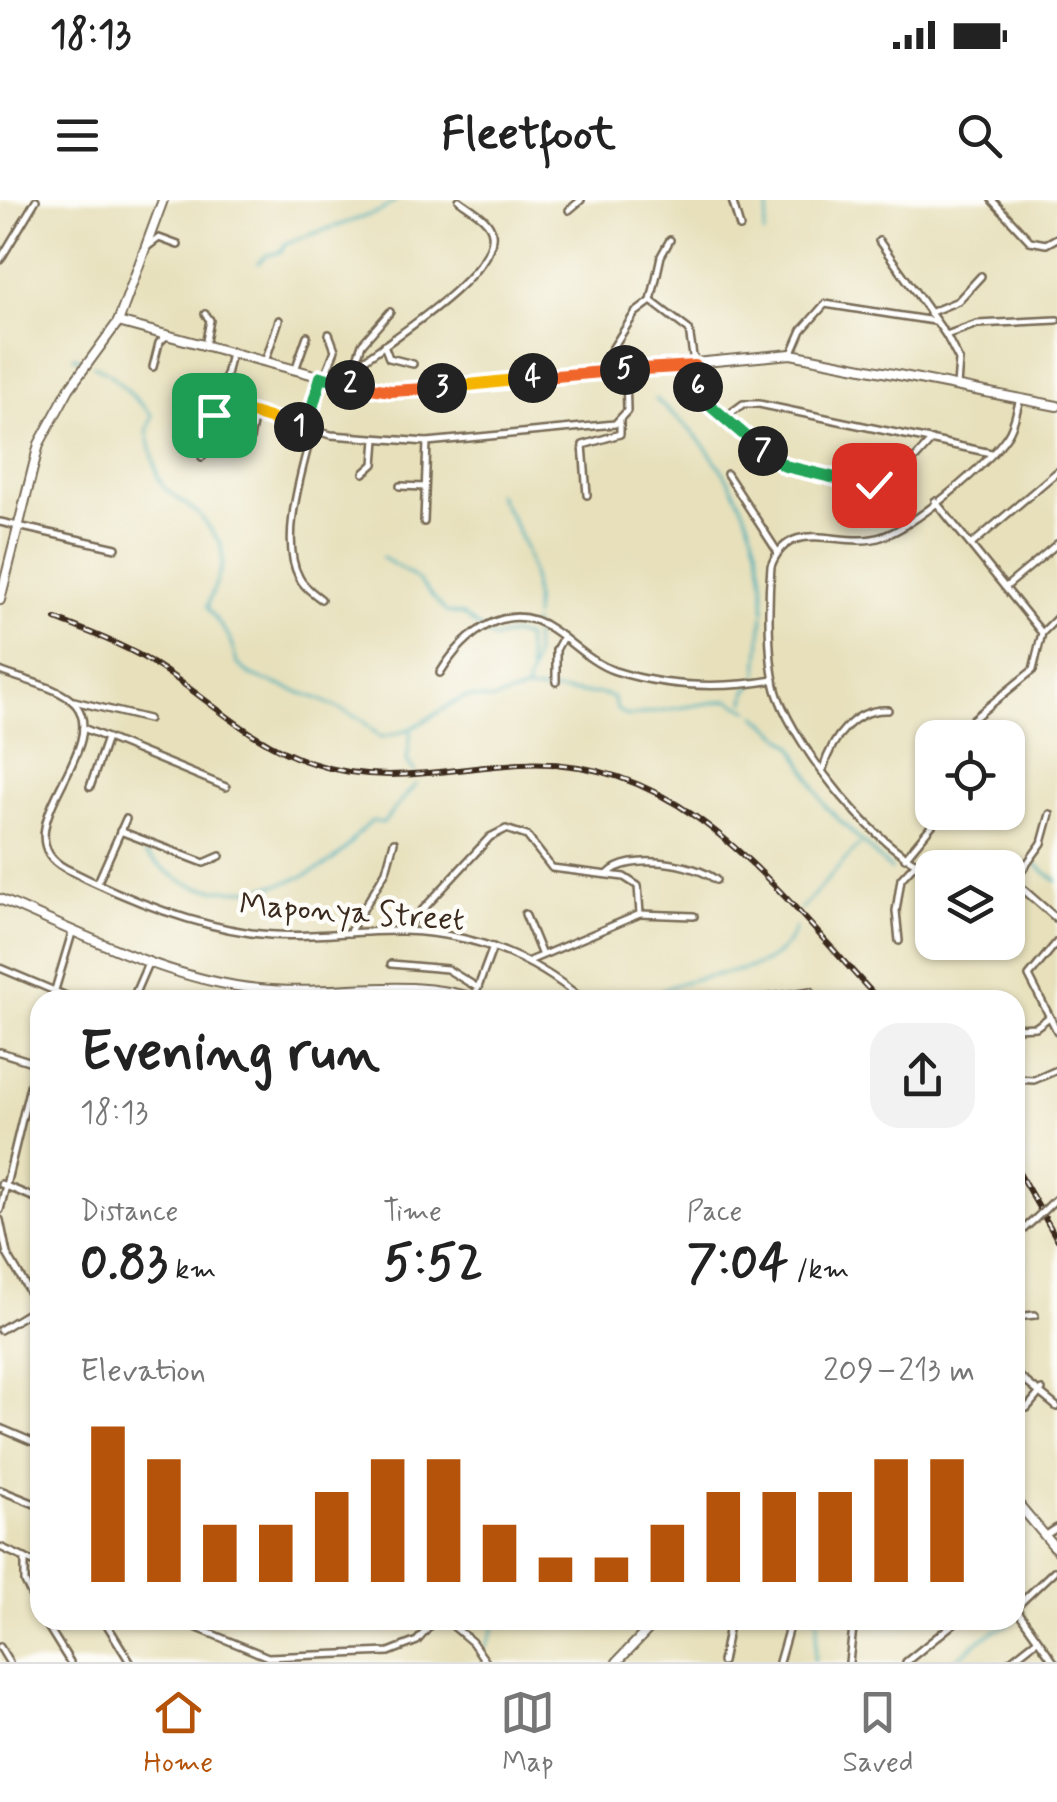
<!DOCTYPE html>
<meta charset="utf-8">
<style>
body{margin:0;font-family:Mynerve,sans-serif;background:#f2f2f2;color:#222;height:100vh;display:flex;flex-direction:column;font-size:38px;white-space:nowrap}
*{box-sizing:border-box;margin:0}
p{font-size:32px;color:#767676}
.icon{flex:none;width:55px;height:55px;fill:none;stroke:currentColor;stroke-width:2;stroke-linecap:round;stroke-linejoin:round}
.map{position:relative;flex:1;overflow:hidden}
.side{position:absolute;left:30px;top:790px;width:995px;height:640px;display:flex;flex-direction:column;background:#fff;border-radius:30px;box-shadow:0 2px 8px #0004}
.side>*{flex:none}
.tools{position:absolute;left:915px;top:520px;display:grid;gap:20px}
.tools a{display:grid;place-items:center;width:110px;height:110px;border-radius:20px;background:#fff;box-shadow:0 2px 8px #0004;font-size:50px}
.pin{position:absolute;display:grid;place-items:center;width:85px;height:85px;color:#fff;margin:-42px;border-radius:20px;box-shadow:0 5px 15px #0006}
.km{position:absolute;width:50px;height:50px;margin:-25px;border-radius:50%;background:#222;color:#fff;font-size:28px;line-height:50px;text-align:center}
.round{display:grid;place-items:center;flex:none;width:105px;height:105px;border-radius:30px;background:#f2f2f2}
.head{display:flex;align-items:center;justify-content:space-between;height:170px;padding:0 50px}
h1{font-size:55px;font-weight:800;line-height:75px}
.stats{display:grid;grid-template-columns:repeat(3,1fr);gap:15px;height:170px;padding:10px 50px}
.stats div{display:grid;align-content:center}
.stats b{font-size:50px;font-weight:800}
.stats small{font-size:28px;font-weight:400}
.stats p{font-size:28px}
.chart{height:280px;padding:20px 50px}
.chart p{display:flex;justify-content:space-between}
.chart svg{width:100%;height:180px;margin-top:10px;stroke:#b45309;stroke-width:6}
.status{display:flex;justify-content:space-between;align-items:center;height:70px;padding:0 50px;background:#fff;direction:ltr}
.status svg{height:28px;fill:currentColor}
header{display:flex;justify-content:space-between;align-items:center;height:130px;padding:0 50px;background:#fff;font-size:45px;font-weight:800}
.menu{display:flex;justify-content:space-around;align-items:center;height:140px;border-top:2px solid #e0e0e0;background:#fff;font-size:28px;color:#767676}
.menu a{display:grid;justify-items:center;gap:5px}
.menu .selected{color:#b45309}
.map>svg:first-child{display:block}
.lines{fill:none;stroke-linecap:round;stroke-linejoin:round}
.stream{stroke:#3babb7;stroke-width:2.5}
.street-casing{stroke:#776a55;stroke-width:10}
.secondary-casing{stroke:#776a55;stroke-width:12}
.street{stroke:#fff;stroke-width:5}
.secondary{stroke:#fff;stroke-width:8}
.rail-casing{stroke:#3b2a1e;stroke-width:6}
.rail{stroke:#fdfcf7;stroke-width:2.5;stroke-dasharray:8;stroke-linecap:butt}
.street-bridge-casing{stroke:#776a55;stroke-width:10;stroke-linecap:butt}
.street-bridge{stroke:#fff;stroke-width:5}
.split-1-casing{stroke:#fff;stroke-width:20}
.split-2-casing{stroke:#fff;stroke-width:20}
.split-3-casing{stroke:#fff;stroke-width:20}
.split-4-casing{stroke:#fff;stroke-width:20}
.split-5-casing{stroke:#fff;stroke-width:20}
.split-6-casing{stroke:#fff;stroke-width:20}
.split-7-casing{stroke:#fff;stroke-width:20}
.split-8-casing{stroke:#fff;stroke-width:20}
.split-9-casing{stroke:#fff;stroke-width:20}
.split-1{stroke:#f5b400;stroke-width:12}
.split-2{stroke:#22a559;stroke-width:12}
.split-3{stroke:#f0652b;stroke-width:12}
.split-4{stroke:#f5b400;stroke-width:12}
.split-5{stroke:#f0652b;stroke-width:12}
.split-6{stroke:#f0652b;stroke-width:12}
.split-7{stroke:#22a559;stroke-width:12}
.split-8{stroke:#22a559;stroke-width:12}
.split-9{stroke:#f5b400;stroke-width:12}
.labels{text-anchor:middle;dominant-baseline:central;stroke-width:9;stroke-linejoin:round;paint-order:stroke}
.street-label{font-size:32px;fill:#3b2a1e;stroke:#fdfcf7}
</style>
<div class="status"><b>18:13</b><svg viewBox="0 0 49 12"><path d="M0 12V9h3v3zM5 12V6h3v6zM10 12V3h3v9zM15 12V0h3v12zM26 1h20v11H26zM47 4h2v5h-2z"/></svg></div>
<header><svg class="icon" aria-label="menu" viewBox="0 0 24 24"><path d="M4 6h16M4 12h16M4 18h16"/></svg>Fleetfoot<svg class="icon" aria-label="search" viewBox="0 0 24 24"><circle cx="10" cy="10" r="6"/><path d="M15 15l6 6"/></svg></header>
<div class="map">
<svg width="1057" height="1462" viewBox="0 0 1057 1462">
<rect width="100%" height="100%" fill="#fdfcf7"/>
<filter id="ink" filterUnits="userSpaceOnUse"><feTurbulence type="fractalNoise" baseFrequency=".01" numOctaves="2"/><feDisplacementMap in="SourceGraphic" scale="20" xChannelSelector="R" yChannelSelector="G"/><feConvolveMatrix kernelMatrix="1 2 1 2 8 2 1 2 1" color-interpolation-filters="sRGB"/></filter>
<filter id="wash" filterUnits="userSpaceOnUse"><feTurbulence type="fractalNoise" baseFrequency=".0048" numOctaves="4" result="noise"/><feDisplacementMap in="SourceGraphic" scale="40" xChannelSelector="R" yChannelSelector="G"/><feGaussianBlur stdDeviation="2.25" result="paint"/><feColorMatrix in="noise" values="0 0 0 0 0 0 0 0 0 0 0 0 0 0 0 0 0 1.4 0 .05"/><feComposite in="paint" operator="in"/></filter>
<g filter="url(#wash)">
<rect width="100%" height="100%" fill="#e7e0bb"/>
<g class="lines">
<g class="stream">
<polyline points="764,34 770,0"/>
<polyline points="258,63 267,55 281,52 286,43 381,11 396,0"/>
<polyline points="74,157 82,160"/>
<path d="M93,165L110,174L152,215L147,232L158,277L164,288L199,314L221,344L223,364L207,407L229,437L237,463L250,475L319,499L362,520L380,537C414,534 438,509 466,497L494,500L526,490L603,494L613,498L617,510L628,516L729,500L750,511"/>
<path d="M655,199C721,249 767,328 764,411"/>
<path d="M496,293C523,334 537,368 534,417"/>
<polyline points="382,357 417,379 446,412 463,415 493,439 513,434 526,438 529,470"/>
<polyline points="526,490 535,454 533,423"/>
<polyline points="745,502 747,490 757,483 763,415"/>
<polyline points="756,515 793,546 825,606 891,670"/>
<polyline points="411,531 407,561 415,572"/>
<polyline points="357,635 372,621 383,623 416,584"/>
<path d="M145,654C160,666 179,683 199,687C250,698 326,681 356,636"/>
<polyline points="1034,663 1057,681"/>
<polyline points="800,710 859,645"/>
<path d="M650,800C688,762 774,789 795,728"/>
<polyline points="486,1447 497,1420"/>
<polyline points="814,1462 818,1420"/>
<polyline points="953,1462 982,1438 1015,1420"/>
</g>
</g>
</g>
<g filter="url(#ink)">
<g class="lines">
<defs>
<g id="street">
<polyline points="732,0 740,27"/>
<polyline points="992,0 1030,41 1046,44 1057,38"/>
<polyline points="569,10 581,0"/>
<polyline points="879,41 946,135 959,160 957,186"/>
<polyline points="147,47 159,38 178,45"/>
<polyline points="0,60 36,0"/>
<polyline points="651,101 689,130 698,188 705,201 780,263 858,284 895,281 932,240"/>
<polyline points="929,113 958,101 981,76"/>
<polyline points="946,135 977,124 1057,120"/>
<polyline points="384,145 389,158 413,164"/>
<polyline points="205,146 210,120 205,114"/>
<polyline points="231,153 222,193 229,207 331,235 427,242 615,224 627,211 626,171"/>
<polyline points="792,153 802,130 825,104 934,121"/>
<polyline points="265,162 279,120"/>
<polyline points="153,167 159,143 167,135"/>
<path d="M353,168C382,145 498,75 492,33C490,18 470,9 459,0"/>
<polyline points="295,170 307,136"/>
<polyline points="598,171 635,113 651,101 661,56 670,40"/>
<polyline points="324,178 335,150 329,134"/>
<polyline points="348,184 362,144 390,112"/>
<polyline points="724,218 743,204 759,204 991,253"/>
<polyline points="307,229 321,177"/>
<path d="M312,231C303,268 279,340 299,377C303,386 313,393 321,399"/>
<polyline points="249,244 255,214"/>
<polyline points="202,257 214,215 226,205"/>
<polyline points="364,273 374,264 376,239"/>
<polyline points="727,274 777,351"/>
<polyline points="400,286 425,287"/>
<polyline points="587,295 583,245 620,234 620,221"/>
<polyline points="935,301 1042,433 1033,470 973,519"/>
<polyline points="0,322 116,348"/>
<polyline points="424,322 427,242"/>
<polyline points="972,344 1057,272"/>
<polyline points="1007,386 1057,344"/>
<polyline points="1042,433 1057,418"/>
<path d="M0,471C21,480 61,487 76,505C111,549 0,633 65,668C122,697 188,724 251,733C302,740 352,730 403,731C471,733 532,756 583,800"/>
<path d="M440,473C464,434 507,398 552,429C573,443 591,463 615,471C666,487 721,489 774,480"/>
<polyline points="556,482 556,450 563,437"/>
<polyline points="74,501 148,519"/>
<polyline points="83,528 226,587"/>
<path d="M823,569C832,538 854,508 888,510"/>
<polyline points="90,587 107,538"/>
<polyline points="120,631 204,663 220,656"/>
<polyline points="905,658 943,612"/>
<path d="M932,670C877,652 798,550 778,496C767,465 768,399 771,366C791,314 841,350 881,337C914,327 987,265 1007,236C1015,225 1016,211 1020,199"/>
<path d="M608,674C628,652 695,663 716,680"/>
<polyline points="1008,676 1057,719"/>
<polyline points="1015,680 1042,643 1050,614"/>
<polyline points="98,682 126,619"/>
<polyline points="525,714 541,753"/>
<polyline points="640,714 694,716"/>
<polyline points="403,731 490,637 506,629 527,636 552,668 624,677 638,686 640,714 529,761"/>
<polyline points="349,733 386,671 394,642"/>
<polyline points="899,741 896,711 901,679 915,664"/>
<polyline points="1057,742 1029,776 1057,831"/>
<polyline points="391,764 447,769 478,788"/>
<polyline points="0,768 76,800"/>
<polyline points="474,798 493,747"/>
<polyline points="52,800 72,733"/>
<polyline points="139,800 136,791 149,761"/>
<polyline points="753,800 811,791"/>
<polyline points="1015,828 1036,827 1048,818"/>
<polyline points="0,852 35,863"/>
<polyline points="1015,879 1034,880 1057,870"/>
<polyline points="1,984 40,1000"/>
<polyline points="0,1010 40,845"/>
<polyline points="0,1020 7,1054 40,1110"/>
<polyline points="1015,1037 1035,1019"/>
<polyline points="1015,1117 1035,1115"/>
<polyline points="0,1130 38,1107"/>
<polyline points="1015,1173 1057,1207"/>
<polyline points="1027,1208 1042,1190"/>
<polyline points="0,1228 40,1245"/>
<polyline points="0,1290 40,1306"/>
<polyline points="1046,1335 1057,1328"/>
<polyline points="0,1347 40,1365"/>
<polyline points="25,1358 25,1382 40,1413"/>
<polyline points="1015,1407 1054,1462"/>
<polyline points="1015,1408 1054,1371"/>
<polyline points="44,1420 70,1462"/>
<polyline points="104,1420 130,1462"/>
<polyline points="178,1420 268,1457 389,1452 417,1441 435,1420"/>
<polyline points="446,1420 472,1442 486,1462"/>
<polyline points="0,1447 9,1462"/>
<polyline points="722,1462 730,1420"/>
<polyline points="779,1462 791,1420"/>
<polyline points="849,1462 854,1420"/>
<polyline points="906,1462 958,1420"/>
<polyline points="1009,1462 1037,1440"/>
</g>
<g id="secondary">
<polyline points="118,122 348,184 391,191 791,154 1057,206"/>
<polyline points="0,400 39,244 69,189 118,122 163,0"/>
<path d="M0,699C83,734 168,780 259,789C334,797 406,775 479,800"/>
<polyline points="1015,1300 1057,1350"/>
<polyline points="617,1462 657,1420"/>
</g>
</defs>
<use href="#street" class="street-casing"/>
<use href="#secondary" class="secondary-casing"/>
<use href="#street" class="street"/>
<use href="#secondary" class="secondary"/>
<defs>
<g id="rail">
<path d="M56,419C91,433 127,446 159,467C210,500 252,544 312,563C383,587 449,568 521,564C686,555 778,693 879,800"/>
<polyline points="1015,966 1057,1039"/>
</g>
</defs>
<use href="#rail" class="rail-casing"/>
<use href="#rail" class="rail"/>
<defs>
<polyline id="street-bridge" points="1035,1019 1057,998"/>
</defs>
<use href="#street-bridge" class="street-bridge-casing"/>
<use href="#street-bridge" class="street-bridge"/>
</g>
</g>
<g class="lines" filter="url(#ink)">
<defs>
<polyline id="split-1" points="214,215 226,205 299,227"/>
<polyline id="split-2" points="299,227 306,229 321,177 350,185"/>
<polyline id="split-3" points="350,185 391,191 442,188"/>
<polyline id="split-4" points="442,188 533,178"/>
<polyline id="split-5" points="533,178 625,170"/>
<polyline id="split-6" points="625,170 695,166 698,187"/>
<polyline id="split-7" points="698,187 706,202 763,251"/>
<polyline id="split-8" points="763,251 785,266 848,281"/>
<polyline id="split-9" points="848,281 874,285"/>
</defs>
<use href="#split-1" class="split-1-casing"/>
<use href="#split-2" class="split-2-casing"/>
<use href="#split-3" class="split-3-casing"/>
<use href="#split-4" class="split-4-casing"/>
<use href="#split-5" class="split-5-casing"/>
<use href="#split-6" class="split-6-casing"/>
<use href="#split-7" class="split-7-casing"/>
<use href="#split-8" class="split-8-casing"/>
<use href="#split-9" class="split-9-casing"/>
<use href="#split-1" class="split-1"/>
<use href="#split-2" class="split-2"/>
<use href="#split-3" class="split-3"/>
<use href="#split-4" class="split-4"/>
<use href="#split-5" class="split-5"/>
<use href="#split-6" class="split-6"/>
<use href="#split-7" class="split-7"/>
<use href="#split-8" class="split-8"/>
<use href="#split-9" class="split-9"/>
</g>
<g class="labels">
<g class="street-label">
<text transform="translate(352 713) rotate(4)">Maponya Street</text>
</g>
</g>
</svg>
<div class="tools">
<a><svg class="icon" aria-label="locate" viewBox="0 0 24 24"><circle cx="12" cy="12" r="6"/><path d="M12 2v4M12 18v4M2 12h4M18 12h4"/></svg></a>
<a><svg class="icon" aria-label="layers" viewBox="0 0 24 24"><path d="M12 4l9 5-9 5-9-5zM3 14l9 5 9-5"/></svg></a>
</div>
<div class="pin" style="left:214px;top:215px;background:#1e9e55"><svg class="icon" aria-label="arrive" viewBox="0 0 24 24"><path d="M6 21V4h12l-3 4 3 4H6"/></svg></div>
<div class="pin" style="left:874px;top:285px;background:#d93025"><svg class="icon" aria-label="check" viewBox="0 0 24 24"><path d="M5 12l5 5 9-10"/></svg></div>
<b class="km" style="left:299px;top:227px">1</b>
<b class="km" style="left:350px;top:185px">2</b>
<b class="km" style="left:442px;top:188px">3</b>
<b class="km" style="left:533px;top:178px">4</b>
<b class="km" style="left:625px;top:170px">5</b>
<b class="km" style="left:698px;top:187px">6</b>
<b class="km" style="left:763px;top:251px">7</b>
<section class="side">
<div class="head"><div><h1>Evening run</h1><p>18:13</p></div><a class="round"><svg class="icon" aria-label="share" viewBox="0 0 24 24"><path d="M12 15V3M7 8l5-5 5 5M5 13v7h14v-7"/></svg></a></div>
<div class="stats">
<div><p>Distance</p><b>0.83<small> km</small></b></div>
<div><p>Time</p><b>5:52</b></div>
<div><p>Pace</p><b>7:04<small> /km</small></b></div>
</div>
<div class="chart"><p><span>Elevation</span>209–213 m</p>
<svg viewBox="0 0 160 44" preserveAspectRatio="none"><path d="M5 44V6M15 44V14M25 44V30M35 44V30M45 44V22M55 44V14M65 44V14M75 44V30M85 44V38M95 44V38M105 44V30M115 44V22M125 44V22M135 44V22M145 44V14M155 44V14"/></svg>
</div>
</section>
</div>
<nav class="menu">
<a class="selected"><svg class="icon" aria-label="home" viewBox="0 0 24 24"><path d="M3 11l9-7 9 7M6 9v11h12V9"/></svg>Home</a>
<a><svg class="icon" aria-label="map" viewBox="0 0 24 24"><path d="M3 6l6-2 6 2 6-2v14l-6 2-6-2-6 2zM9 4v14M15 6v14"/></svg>Map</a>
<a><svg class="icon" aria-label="saved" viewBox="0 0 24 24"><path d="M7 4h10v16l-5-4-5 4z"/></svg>Saved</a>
</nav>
